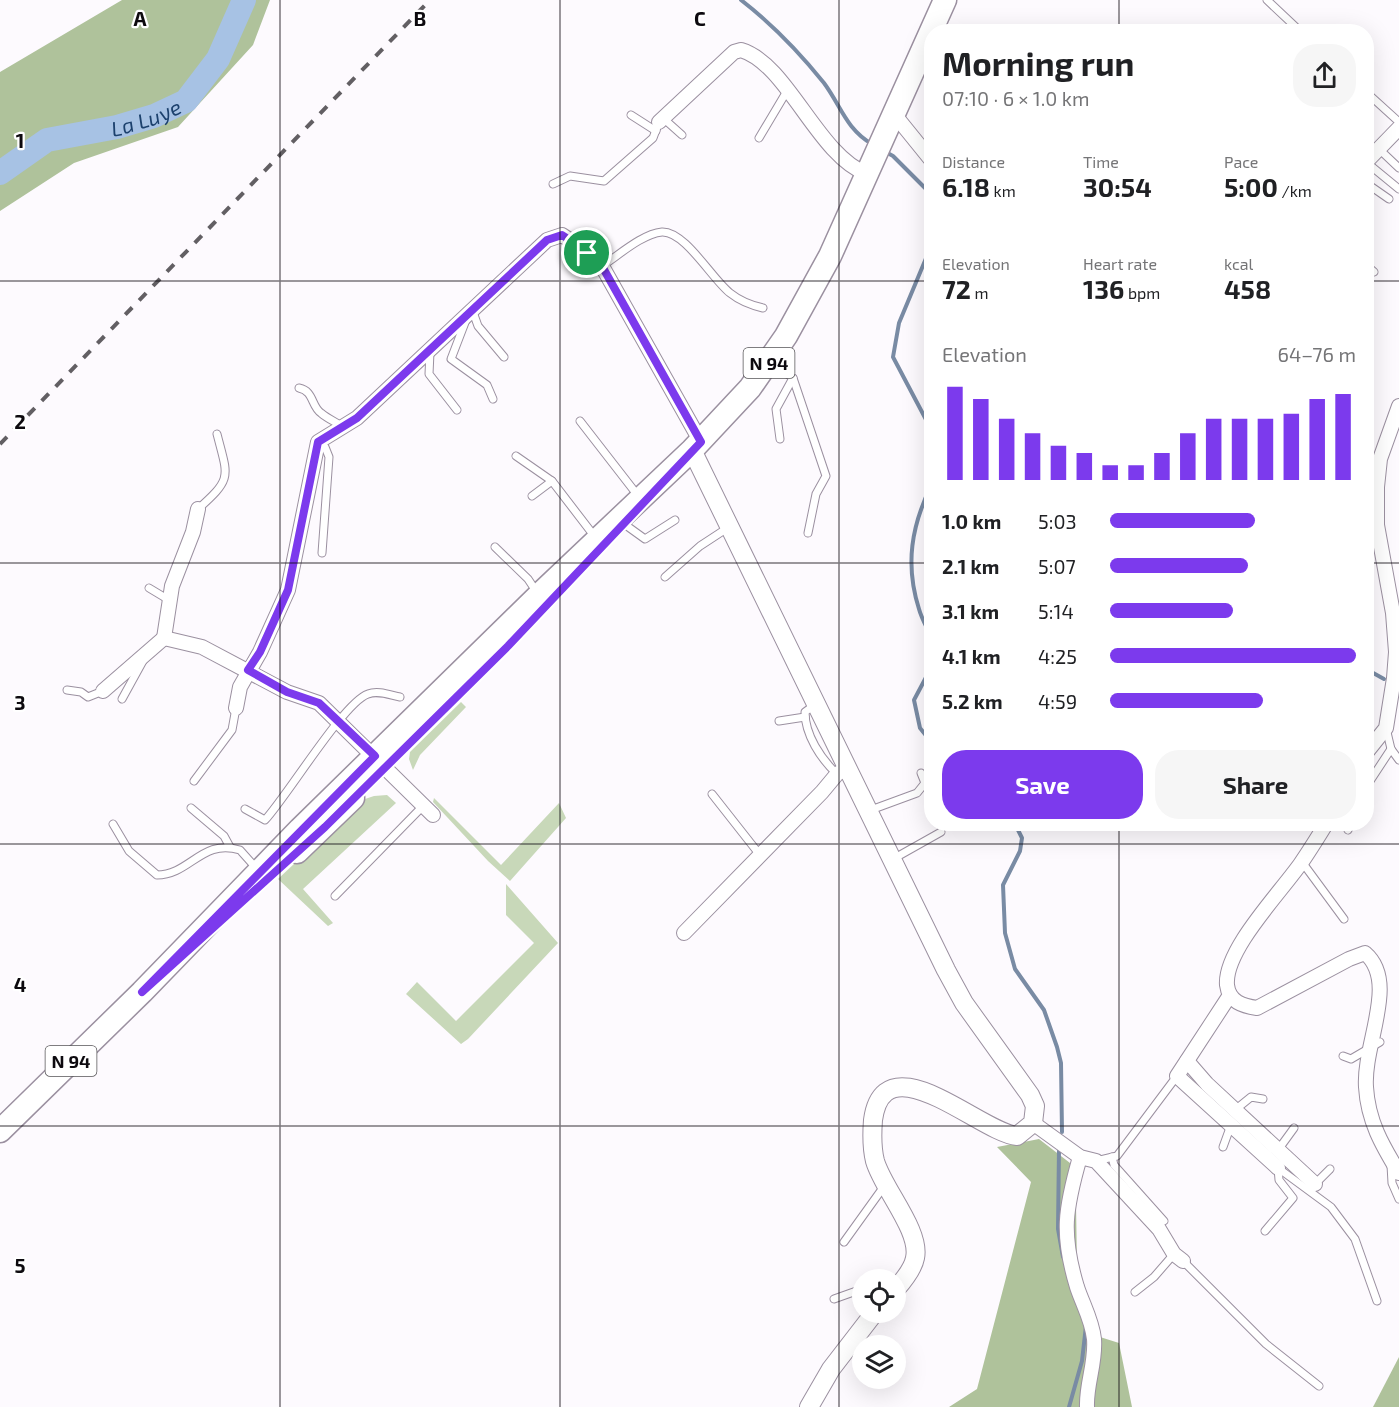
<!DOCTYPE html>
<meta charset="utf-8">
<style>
body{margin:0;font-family:"Exo 2",sans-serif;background:#f6f6f6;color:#202124;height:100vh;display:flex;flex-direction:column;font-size:22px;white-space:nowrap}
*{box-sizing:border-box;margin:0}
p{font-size:20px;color:#757577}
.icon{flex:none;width:33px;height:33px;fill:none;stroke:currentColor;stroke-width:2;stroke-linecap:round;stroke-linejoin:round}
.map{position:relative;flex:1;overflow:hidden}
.drawer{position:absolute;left:924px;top:24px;width:450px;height:807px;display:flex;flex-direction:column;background:#fff;border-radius:24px;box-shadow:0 6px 24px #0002}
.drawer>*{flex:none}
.controls{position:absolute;left:852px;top:1269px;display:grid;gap:12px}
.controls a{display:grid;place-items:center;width:54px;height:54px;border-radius:50%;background:#fff;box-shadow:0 6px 24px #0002;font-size:30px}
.pin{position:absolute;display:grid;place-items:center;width:51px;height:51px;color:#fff;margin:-26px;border:3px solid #fff;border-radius:50%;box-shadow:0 2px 6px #0007}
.round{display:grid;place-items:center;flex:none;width:63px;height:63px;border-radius:24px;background:#f6f6f6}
.headline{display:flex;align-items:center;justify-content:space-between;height:102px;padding:0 18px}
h1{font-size:33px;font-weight:700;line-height:45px}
.metrics{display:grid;grid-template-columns:repeat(3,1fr);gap:9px;height:102px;padding:6px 18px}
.metrics div{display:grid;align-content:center}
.metrics b{font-size:26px;font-weight:700}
.metrics small{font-size:16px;font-weight:400}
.metrics p{font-size:16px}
.chart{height:168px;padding:12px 18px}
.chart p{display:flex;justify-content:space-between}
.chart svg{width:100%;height:108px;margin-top:6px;stroke:#7c3aed;stroke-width:6}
.button{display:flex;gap:12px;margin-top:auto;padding:12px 18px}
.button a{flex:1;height:69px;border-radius:24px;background:#7c3aed;color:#fff;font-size:24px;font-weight:700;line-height:69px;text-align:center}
.button a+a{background:#f6f6f6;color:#202124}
ul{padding:0 18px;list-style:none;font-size:20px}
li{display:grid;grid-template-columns:96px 72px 1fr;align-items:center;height:45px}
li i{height:15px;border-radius:8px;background:#7c3aed}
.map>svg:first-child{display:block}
.green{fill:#c8d8b9}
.forest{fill:#afc29b}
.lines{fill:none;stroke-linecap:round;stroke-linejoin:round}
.stream{stroke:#798ba4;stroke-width:4}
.river{stroke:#a7c2e4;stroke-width:24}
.service-casing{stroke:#9b90a0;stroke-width:9}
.minor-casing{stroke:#9b90a0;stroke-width:16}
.tertiary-casing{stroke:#9b90a0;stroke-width:20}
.primary-casing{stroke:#9b90a0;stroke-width:25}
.service{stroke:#fff;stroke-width:7}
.minor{stroke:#fff;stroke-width:14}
.tertiary{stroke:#fff;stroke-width:18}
.primary{stroke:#fff;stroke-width:22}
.rail{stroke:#625f63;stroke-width:4;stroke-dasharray:10 10;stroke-linecap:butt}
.route-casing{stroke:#fff;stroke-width:12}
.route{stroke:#7c3aed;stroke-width:8}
.grid{fill:none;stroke:#0d0a0f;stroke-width:1.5;stroke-opacity:0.55}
.labels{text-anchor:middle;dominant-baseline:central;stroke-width:4.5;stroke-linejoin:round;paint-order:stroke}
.shield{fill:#fff;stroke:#565457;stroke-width:1.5}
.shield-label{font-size:18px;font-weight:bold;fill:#0d0a0f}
.water-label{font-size:21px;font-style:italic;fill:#1c416d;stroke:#fff}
.grid-label{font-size:20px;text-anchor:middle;font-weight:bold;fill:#0d0a0f;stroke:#fff;stroke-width:4.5;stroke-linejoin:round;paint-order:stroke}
</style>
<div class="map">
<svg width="1399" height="1407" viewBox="0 0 1399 1407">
<rect width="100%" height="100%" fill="#fdfafe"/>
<g class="green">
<polygon points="461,702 466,707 420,755 413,770 409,759 410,752"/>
<polygon points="387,795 396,803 303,889 333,923 328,926 278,879 362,800 374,796"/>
<polygon points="434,798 501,865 559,803 566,818 510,881 488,861 433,802"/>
<polygon points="506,884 558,943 468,1039 461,1044 406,994 417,982 456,1021 534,943 506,915"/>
</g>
<g class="forest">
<polygon points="122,0 270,0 253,45 178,127 74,163 0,211 0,72"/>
<polygon points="1039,1139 1070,1163 1076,1204 1077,1266 1100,1337 1119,1343 1132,1407 949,1407 977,1389 1031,1182 997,1147"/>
<polygon points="1399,1357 1399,1407 1373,1407"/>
</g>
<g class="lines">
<g class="stream">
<path d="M741,0C772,24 799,52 824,83C841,106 846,129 872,144"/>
<polyline points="884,151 893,156 932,195"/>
<polyline points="932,244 899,323 893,357 932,431"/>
<path d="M932,484C911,526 905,565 919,609C922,620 928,629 932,639"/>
<polyline points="932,666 914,700 920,728 932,743"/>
<polyline points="1366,669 1384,679"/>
<polyline points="1015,824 1022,838 1020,851 1003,885 1005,933 1015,969 1044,1010 1057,1047 1061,1063 1062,1132"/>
<polyline points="1059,1149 1058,1229 1063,1257"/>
<polyline points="1069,1407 1082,1361 1086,1326"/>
</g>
<path class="river" id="s1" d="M0,173L47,140L117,127L154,116L186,101L218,59L244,0"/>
<defs>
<g id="service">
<polyline points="1267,0 1301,32"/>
<polyline points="1366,92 1399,122"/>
<polyline points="631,115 656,131"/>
<polyline points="663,118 682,135"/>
<polyline points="759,138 787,91"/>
<polyline points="1379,149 1399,168"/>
<polyline points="1366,162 1399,189"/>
<polyline points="1366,183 1389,199"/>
<polyline points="553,184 570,176 604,181 653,138 659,122"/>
<polyline points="1366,265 1374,272"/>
<path d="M602,266C619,255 642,234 662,232C685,231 712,279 730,293C740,301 750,305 763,308"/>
<polyline points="473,312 478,326 504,357"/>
<polyline points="466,320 451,359 487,385 493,399"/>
<polyline points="430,352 429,374 457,410"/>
<polyline points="772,363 793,378 826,476 816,494 808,533"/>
<path d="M299,388C314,391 311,406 321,413C328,419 336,422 343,427"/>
<polyline points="580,421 639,497"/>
<polyline points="780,439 776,409 793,378"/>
<polyline points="318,442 325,447 329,457 322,553"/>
<polyline points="516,456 552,481 595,537"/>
<polyline points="532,496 552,481"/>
<path d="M198,509C233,478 228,477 217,434"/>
<polyline points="620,521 645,539 675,520"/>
<polyline points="1366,523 1377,514"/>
<polyline points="495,547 528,579 546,606"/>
<polyline points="665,577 700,546 729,527"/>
<polyline points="149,588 169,600"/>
<polyline points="67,690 81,692 88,697 103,691"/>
<polyline points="122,699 144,659"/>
<path d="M816,704L805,712C805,735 821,759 837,774"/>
<polyline points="779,721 805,717"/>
<polyline points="1386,728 1391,749 1399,760"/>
<polyline points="194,781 232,730 236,708"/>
<polyline points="1366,787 1391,749"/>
<polyline points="712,794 760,855"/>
<polyline points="191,808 224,836 230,847"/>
<path d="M245,809L265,820C288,795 344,702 368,694C378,690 390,695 400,697"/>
<polyline points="868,811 917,793 925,783 921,773"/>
<path d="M113,824L129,851L157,875C190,875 202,838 240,850L257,869"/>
<polyline points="1348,830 1351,824"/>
<polyline points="893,859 941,832"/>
<polyline points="1302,862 1344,919"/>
<polyline points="335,896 424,805"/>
<polyline points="1343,1056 1351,1059 1380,1042"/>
<polyline points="1235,1110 1251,1097 1263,1099"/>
<polyline points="1223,1147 1231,1125"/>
<polyline points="1278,1150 1294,1128"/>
<polyline points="1112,1157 1114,1165 1164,1221"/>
<polyline points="1096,1161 1117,1156 1177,1076"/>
<polyline points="1391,1165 1392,1183 1399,1199"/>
<polyline points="1278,1168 1331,1207 1355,1239 1377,1301"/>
<polyline points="1315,1184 1330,1169"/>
<polyline points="1265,1231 1293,1198 1279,1180 1278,1168"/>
<polyline points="844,1242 885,1185"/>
<polyline points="1183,1261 1266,1344 1319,1386"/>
<polyline points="1135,1292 1154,1277 1174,1254"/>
<polyline points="834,1299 862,1289"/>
</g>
<g id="minor">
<polyline points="892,116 898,119 932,161"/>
<path d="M659,122L734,52L741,50C788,64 817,155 867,174"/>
<polyline points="1366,162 1399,128"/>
<polyline points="198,509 193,532 172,586 164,638 202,647 287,692 319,703 433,815"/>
<polyline points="103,691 164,638"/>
<polyline points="236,708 240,687 260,652 288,590 318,442 357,418 547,240 562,235 598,259 701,442"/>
<polyline points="1366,753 1386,728 1394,678 1396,652 1393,613 1377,525 1377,487 1380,459 1399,406"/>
<path d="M1326,824C1318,837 1310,850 1301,863C1281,892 1224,950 1227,985C1229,1002 1243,1006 1257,1008L1349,959L1365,953C1399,982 1363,1044 1366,1087C1368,1121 1382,1145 1399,1173"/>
<polyline points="684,933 822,792 837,774 847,768"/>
<polyline points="1230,995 1177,1076 1278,1168"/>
<polyline points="1187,1061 1207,1084 1315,1184"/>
<polyline points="1033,1123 1080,1157 1096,1161 1159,1229 1174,1254 1183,1261"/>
<path d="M1080,1157C1065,1209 1061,1234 1077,1287C1083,1305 1092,1320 1094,1339C1096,1363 1086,1384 1087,1407"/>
</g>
<g id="tertiary">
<path d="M692,450L946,970L964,1003L1030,1095L1035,1106L1033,1123L1017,1136C981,1133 884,1039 873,1120C872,1133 872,1149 875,1161C883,1189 921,1231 915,1258C913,1269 903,1281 896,1289"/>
<polyline points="809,1407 831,1369 875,1312"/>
</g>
<g id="primary">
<polyline points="297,852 353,798"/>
<polyline points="0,1131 142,992 300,829 543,591 692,450 750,388 786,336 830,256 945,0"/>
</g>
</defs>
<use href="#service" class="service-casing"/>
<use href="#minor" class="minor-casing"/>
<use href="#tertiary" class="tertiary-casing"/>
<use href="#primary" class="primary-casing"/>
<use href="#service" class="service"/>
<use href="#minor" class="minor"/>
<use href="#tertiary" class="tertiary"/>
<use href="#primary" class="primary"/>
<polyline class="rail" points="0,444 430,0"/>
</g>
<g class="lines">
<defs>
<polygon id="route" points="562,235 598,259 701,442 508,646 325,827 142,992 375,756 319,703 287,692 248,670 260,652 288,590 318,442 357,418 547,240"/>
</defs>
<use href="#route" class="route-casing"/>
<use href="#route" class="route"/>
</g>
<path class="grid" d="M280,0V1407M560,0V1407M839,0V1407M1119,0V32M0,281H932M1366,281H1399M0,563H932M1366,563H1399M1119,824V1407M0,844H1399M0,1126H1399"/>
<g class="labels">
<g class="shield">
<rect x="743.5" y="348" width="51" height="30" rx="4.5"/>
<rect x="45.5" y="1046" width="51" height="30" rx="4.5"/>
</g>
<g class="shield-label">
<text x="769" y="363">N 94</text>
<text x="71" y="1061">N 94</text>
</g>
<g class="water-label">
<text stroke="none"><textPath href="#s1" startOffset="159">La Luye</textPath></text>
</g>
</g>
<g class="grid-label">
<text x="140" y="26">A</text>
<text x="420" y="26">B</text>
<text x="700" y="26">C</text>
<text x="20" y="148">1</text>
<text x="20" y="429">2</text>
<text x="20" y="710">3</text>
<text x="20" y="992">4</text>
<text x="20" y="1273">5</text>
</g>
</svg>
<div class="controls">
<a><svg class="icon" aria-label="locate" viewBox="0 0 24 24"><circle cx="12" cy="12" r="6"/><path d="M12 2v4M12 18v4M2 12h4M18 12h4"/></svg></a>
<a><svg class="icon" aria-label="layers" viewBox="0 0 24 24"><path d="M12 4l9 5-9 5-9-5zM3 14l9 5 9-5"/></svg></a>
</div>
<div class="pin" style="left:587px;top:253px;background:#1e9e55"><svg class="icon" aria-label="arrive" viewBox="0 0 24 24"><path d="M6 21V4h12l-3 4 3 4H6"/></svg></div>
<section class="drawer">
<div class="headline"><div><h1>Morning run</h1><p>07:10 · 6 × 1.0 km</p></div><a class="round"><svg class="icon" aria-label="share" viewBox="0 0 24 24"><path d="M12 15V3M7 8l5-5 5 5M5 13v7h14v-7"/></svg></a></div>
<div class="metrics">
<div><p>Distance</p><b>6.18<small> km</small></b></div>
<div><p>Time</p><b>30:54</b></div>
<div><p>Pace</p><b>5:00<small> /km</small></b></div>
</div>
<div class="metrics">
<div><p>Elevation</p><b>72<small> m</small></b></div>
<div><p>Heart rate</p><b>136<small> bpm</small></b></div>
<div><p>kcal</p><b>458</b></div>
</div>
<div class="chart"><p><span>Elevation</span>64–76 m</p>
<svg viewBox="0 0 160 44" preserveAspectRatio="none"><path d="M5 44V6M15 44V11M25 44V19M35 44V25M45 44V30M55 44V33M65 44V38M75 44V38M85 44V33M95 44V25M105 44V19M115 44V19M125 44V19M135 44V17M145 44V11M155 44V9"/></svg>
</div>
<ul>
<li><b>1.0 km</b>5:03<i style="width:59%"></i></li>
<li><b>2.1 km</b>5:07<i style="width:56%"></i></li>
<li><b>3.1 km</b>5:14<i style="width:50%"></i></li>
<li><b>4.1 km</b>4:25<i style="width:100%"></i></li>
<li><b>5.2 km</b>4:59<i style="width:62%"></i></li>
</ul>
<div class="button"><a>Save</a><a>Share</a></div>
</section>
</div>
